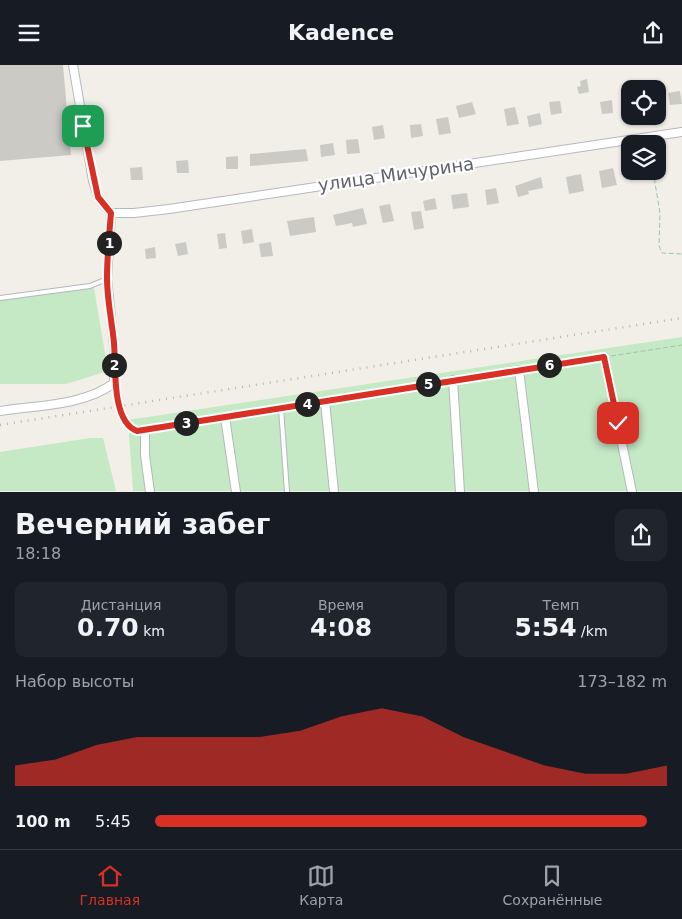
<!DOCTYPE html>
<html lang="ru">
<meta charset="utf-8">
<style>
body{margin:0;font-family:"DejaVu Sans",sans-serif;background:#20242c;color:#f1f3f6;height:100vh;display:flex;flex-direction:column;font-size:19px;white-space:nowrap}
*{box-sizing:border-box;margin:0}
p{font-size:16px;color:#9ea1a6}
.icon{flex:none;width:28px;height:28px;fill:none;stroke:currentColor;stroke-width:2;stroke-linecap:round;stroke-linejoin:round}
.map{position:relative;height:427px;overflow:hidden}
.panel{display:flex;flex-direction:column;background:#171b24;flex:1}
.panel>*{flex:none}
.buttons{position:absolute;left:621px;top:15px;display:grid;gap:10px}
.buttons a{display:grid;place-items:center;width:45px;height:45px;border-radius:10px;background:#171b24;box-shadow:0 1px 4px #0004;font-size:25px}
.pin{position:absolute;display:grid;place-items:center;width:42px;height:42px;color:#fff;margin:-21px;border-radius:10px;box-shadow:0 2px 8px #0006}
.km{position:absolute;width:25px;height:25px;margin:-12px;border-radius:50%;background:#222;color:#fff;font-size:14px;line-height:25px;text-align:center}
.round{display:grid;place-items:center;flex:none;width:52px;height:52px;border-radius:10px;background:#20242c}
.summary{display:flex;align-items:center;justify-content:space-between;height:85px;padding:0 15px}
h1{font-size:28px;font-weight:600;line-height:38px}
.figures{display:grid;grid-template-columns:repeat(3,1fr);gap:8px;height:85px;padding:5px 15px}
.figures div{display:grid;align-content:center;border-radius:10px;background:#20242c;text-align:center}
.figures b{font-size:25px;font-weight:600}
.figures small{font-size:14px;font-weight:400}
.figures p{font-size:14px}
.chart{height:140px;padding:10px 15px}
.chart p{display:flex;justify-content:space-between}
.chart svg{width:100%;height:90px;margin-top:5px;fill:#d93025;opacity:.7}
ul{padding:0 15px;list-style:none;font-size:16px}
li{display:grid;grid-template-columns:80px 60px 1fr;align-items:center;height:38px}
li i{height:12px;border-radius:6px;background:#d93025}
header{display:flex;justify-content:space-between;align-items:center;height:65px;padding:0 15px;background:#171b24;font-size:22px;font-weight:600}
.dock{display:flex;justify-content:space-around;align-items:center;height:70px;border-top:1px solid #363941;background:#171b24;font-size:14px;color:#9ea1a6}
.dock a{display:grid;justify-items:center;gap:2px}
.dock .current{color:#d93025}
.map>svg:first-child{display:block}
.green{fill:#c5e8c5}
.building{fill:#cccac5}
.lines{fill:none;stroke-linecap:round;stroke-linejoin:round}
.service-casing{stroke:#b5b8bc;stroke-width:6}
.minor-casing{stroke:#b5b8bc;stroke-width:10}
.path{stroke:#9cc7a9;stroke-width:1;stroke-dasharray:5 2.5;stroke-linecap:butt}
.service{stroke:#fff;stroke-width:4}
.minor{stroke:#fff;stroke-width:8}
.rail{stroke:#b6b7b8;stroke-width:2.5;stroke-dasharray:1 6;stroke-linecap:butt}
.route-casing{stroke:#fff;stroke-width:10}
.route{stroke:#d93025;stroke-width:6}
.labels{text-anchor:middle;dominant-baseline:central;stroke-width:4.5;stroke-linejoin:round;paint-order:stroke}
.street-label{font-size:18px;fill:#5f6368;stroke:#fff}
</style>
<header><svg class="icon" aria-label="menu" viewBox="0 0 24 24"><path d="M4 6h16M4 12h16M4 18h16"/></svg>Kadence<svg class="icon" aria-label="share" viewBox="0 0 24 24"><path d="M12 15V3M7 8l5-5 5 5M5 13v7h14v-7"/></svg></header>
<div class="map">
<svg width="682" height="427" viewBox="0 0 682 427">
<rect width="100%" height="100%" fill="#f1efe8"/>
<g class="green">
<polygon points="94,223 108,306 66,319 0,319 0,234"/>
<polygon points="682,272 682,426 133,426 128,355"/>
<polygon points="90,373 103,373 116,426 0,426 0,387"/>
</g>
<g class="building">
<polygon points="0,0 63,0 71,90 0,96"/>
<polygon points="587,14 589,27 579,29 577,22 581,21 580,16"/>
<polygon points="680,26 682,39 670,40 668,28"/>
<polygon points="612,35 613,48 602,49 600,37"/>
<polygon points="560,36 562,48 551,50 549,37"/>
<polygon points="472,37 476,49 459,53 456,41"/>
<polygon points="515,42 519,59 507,61 504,44"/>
<polygon points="540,48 542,59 529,62 527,51"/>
<polygon points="448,52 451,68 439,70 436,54"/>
<polygon points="421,59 423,71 411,73 410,60"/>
<polygon points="383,60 385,73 374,75 372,62"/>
<polygon points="358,74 360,88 347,89 346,75"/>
<polygon points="333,78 335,90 321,92 320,80"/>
<polygon points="306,84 308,96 250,101 250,89"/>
<polygon points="238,91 238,104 226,104 226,92"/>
<polygon points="188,95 189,108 177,108 176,96"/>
<polygon points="142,102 143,115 131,115 130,103"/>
<polygon points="613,103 617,120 602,123 599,106"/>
<polygon points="581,109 584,126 569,129 566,112"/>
<polygon points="541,112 543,123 528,126 529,129 518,132 515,121"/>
<polygon points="496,123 499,138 487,140 485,125"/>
<polygon points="467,128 469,142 453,144 451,130"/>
<polygon points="435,133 437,144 425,146 423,136"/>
<polygon points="390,139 394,156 383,158 379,141"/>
<polygon points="363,143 367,159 353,162 352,158 336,161 333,150"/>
<polygon points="421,146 424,163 414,165 411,147"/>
<polygon points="314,152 316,167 290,171 287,156"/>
<polygon points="252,164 254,177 243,179 241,166"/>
<polygon points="225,168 227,183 219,184 217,169"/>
<polygon points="186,177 188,189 178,191 175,179"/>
<polygon points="271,177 273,191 261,192 259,179"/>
<polygon points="155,182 156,193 146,194 145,184"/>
</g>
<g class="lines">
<defs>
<g id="service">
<polyline points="0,233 90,221 107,214"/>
<polyline points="281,343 287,427"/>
</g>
<g id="minor">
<polyline points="111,148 134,148 169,144 682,67"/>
<polyline points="604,292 632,427"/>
<polyline points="519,305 534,427"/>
<polyline points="453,315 460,427"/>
<polyline points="325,336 334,427"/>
<path d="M0,346C37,340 84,341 114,318V281L107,214L111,148L98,132L93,116L73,0"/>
<polyline points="225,352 236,427"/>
<polyline points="145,365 145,390 150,427"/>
</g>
</defs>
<use href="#service" class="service-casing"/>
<use href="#minor" class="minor-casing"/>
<g class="path">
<polyline points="653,106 660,148 659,181 662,188 682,189"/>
<polyline points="611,291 682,280"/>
<polyline points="527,304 595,293"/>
<polyline points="460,314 511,306"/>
<path d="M116,326C120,338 123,361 136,366"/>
<polyline points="332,335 444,317"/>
<polyline points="288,342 316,337"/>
<polyline points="233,350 274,344"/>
<polyline points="152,363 217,353"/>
</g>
<use href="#service" class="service"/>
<use href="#minor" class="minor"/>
<polyline class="rail" points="0,360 682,253"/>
</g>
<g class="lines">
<defs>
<path id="route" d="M83,61L98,132L111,148C109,170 107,192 107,213C107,235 112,257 114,278C116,300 111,357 137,366L604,292L618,358"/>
</defs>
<use href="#route" class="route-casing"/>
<use href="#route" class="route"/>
</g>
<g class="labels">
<g class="street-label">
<text transform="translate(396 109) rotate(-8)">улица Мичурина</text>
</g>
</g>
</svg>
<div class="buttons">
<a><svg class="icon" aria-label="locate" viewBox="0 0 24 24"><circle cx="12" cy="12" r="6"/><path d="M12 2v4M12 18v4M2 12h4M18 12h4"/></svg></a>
<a><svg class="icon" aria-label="layers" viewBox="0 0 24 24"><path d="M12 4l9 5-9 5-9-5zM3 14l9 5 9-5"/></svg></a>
</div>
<div class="pin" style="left:83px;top:61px;background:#1e9e55"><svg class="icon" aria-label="arrive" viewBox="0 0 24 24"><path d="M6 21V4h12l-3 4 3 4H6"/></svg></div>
<div class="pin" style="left:618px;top:358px;background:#d93025"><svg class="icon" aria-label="check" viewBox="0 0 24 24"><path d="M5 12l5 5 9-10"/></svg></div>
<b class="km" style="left:109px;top:178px">1</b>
<b class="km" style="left:114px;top:300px">2</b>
<b class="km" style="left:186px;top:358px">3</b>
<b class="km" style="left:307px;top:339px">4</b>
<b class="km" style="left:428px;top:319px">5</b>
<b class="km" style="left:549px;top:300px">6</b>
</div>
<section class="panel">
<div class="summary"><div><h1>Вечерний забег</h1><p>18:18</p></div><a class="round"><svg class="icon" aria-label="share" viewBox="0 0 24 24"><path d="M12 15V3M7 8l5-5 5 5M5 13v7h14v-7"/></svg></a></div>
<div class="figures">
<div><p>Дистанция</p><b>0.70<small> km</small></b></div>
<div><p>Время</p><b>4:08</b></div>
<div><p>Темп</p><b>5:54<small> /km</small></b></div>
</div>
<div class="chart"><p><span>Набор высоты</span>173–182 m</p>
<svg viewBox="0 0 160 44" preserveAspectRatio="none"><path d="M0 44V34L10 31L20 24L30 20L40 20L50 20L60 20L70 17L80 10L90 6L100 10L110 20L120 27L130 34L140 38L150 38L160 34V44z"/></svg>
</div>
<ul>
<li><b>100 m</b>5:45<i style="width:96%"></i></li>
</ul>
</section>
<nav class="dock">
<a class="current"><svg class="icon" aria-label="home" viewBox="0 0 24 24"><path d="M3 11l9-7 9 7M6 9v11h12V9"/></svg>Главная</a>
<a><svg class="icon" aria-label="map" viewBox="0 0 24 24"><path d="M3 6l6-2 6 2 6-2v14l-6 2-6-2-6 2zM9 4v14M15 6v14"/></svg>Карта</a>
<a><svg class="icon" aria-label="saved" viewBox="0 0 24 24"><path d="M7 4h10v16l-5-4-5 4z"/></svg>Сохранённые</a>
</nav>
